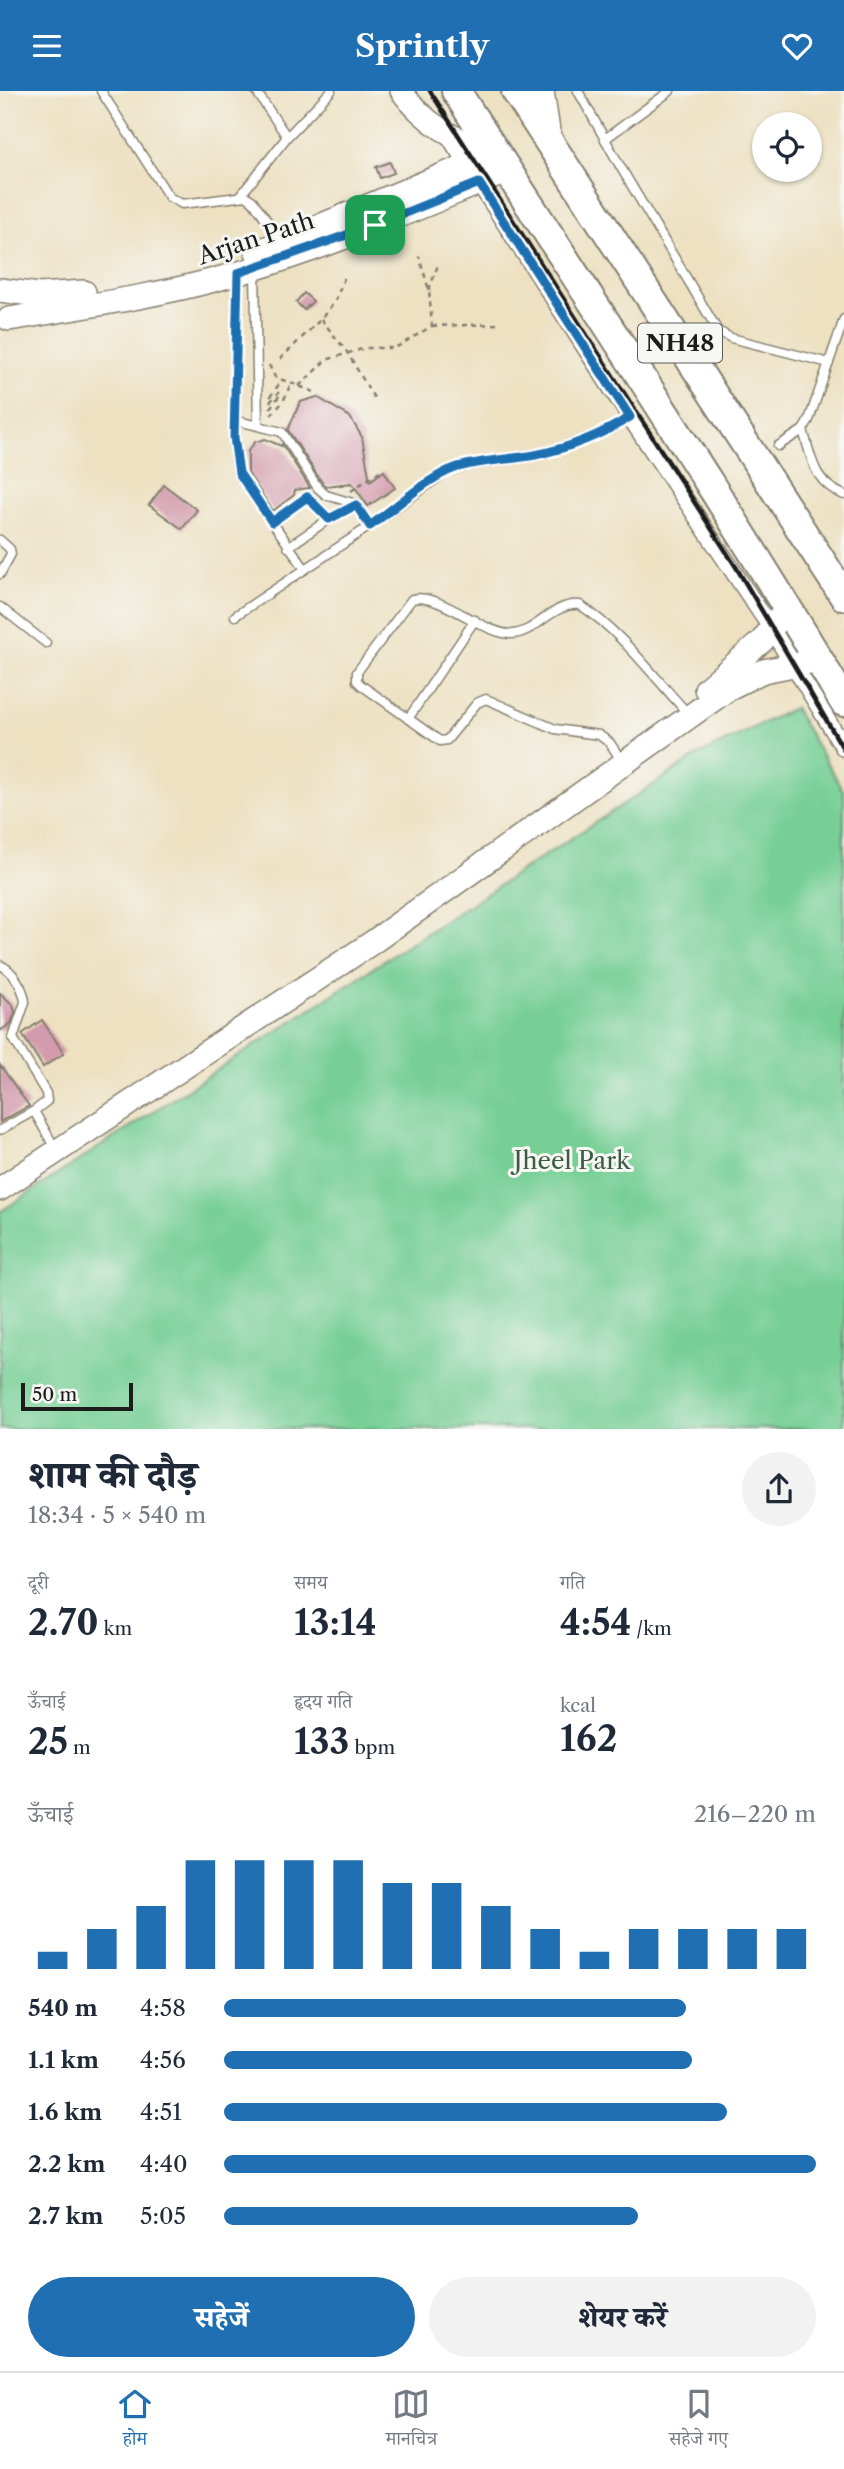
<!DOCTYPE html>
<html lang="hi">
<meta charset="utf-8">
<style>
body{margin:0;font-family:"Libre Caslon Text","Noto Serif Devanagari",serif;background:#f2f2f3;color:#1f2937;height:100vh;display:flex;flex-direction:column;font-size:26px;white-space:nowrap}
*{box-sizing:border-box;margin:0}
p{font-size:23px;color:#747a83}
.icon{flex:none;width:38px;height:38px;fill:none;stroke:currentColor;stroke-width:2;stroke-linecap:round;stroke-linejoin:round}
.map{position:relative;height:1338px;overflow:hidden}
.panel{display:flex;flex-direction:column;background:#fff;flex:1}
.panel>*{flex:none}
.fabs{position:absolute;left:752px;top:21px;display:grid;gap:14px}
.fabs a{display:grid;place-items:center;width:70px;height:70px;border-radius:50%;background:#fff;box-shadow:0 2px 5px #0004;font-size:35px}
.scale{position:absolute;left:21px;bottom:18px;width:112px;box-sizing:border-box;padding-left:7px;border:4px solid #1c1c1c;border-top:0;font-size:19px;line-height:24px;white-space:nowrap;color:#1c1c1c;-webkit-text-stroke:5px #f6f6f2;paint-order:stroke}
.pin{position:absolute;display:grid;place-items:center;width:60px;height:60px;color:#fff;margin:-30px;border-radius:14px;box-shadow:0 4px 10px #0006}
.round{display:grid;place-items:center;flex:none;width:74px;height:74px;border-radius:37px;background:#f2f2f3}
.overview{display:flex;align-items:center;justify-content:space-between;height:119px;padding:0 28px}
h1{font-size:38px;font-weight:800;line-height:52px}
.stats{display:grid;grid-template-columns:repeat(3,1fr);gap:10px;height:119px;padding:7px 28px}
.stats div{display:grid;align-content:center}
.stats b{font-size:35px;font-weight:800}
.stats small{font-size:19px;font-weight:400}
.stats p{font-size:19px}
.chart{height:196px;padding:14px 28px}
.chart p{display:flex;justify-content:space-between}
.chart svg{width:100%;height:126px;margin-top:7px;stroke:#1f6fb2;stroke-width:6}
.cta{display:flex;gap:14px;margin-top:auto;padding:14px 28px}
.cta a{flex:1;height:80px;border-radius:42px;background:#1f6fb2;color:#fff;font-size:28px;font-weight:800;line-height:80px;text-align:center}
.cta a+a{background:#f2f2f3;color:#1f2937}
ul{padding:0 28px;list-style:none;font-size:23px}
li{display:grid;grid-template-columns:112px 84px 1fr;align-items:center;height:52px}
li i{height:18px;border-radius:9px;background:#1f6fb2}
header{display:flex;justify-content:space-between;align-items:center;height:91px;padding:0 28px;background:#1f6fb2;color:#fff;font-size:32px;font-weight:800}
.menu{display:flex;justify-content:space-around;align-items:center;height:98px;border-top:2px solid #e0e1e3;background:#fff;font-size:19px;color:#747a83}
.menu a{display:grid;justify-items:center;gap:4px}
.menu .selected{color:#1f6fb2}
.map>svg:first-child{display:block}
.green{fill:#77cf95;stroke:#4a7658;stroke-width:2}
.building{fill:#d399ac}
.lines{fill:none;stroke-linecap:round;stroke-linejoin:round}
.service-casing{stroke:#847e6f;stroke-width:11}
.minor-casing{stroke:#847e6f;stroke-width:19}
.tertiary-casing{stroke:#847e6f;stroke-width:24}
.secondary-casing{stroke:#847e6f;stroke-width:26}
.trunk-casing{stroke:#847e6f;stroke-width:32}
.path{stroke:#847e6f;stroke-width:2.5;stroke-dasharray:5 5;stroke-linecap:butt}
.service{stroke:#fff;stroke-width:8}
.minor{stroke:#fff;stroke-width:16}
.tertiary{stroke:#fff;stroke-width:21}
.secondary{stroke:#fff;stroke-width:23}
.trunk{stroke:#fff;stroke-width:28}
.rail{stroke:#1c1c1c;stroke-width:4.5}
.route-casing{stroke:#fff;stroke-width:14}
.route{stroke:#1f6fb2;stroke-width:9}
.labels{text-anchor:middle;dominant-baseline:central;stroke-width:6;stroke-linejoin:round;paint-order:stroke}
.shield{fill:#f6f6f2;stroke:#5d5d5c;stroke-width:2}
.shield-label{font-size:23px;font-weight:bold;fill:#1c1c1c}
.street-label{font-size:24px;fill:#1c1c1c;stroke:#f6f6f2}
.park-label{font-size:24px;fill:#3c5b46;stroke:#f6f6f2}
</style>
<header><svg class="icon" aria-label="menu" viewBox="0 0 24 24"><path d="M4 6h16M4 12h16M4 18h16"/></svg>Sprintly<svg class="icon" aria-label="heart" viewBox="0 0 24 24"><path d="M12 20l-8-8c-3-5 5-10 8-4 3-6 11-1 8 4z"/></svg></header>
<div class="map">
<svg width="844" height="1339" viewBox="0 0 844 1339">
<rect width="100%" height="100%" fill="#f6f6f2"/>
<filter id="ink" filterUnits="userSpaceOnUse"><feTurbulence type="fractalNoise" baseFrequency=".0143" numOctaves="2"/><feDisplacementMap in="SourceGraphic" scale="14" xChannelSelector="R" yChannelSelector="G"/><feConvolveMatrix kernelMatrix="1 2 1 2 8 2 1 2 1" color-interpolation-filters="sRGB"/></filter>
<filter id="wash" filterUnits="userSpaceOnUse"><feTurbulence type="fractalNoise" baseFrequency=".00686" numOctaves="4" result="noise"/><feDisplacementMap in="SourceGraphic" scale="28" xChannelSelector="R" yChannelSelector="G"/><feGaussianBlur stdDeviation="1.57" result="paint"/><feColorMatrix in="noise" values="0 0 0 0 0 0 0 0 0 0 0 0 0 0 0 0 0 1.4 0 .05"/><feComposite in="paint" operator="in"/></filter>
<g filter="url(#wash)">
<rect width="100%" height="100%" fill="#ede1c2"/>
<polygon class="green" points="794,617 844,701 844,1338 0,1338 0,1121 700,663"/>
<g id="blocks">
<g class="building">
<polygon points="390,71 394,82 380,87 376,76"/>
<polygon points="304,202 313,210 304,219 296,211"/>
<polygon points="317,306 350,326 362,346 370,390 384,380 395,397 368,415 352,392 326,395 323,393 288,339 300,311"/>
<polygon points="265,348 281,355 282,353 310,397 295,399 294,404 273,420 248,382 248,360 255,351"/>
<polygon points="164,394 197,419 182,438 149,414"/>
<polygon points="0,902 13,914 15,922 11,932 0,940"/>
<polygon points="42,929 64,962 43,976 22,943"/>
<polygon points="0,974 29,1015 0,1031"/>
</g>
</g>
</g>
<g filter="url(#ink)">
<use href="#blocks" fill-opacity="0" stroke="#847e6f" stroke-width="2"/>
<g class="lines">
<defs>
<g id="service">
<polyline points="101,0 169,106 182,113 246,105 253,110 280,148"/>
<polyline points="256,0 287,46"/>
<polyline points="578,0 620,75 718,240 731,247 829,272"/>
<polyline points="605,48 670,0"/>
<polyline points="241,104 287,46 331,0"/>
<polyline points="255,180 258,334"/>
<polyline points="238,185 234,346 238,382 305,478"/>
<polyline points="234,329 282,341 318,397 326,404 356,413 370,435"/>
<path d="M803,339C812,368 813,391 844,404"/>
<polyline points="778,355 803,339 809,329 844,228"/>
<polyline points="272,431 307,406 329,428"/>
<polyline points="0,449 10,458 11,463 0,483"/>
<polyline points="288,456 329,428 356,413"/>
<polyline points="0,516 46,552"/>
<polyline points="235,525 370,435 446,381 470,374 536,364 563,356 609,339 630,326"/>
<polyline points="408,628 475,529"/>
<path d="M619,666L610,652L599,644L555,638L486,608L477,612L447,649L440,650L361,594L357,590V581L412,508C439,501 482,542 510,543C535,544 552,511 580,514C620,540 650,581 682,616"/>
<path d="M0,874C13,879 24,898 25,911L13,947L46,1002L47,1010L34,1020"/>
<polyline points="0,1039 34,1020 51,1050"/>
</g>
<polyline id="minor" points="449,45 630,326 771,537 844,657"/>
<g id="tertiary">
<path d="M401,0C425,32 453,50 492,57"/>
<polyline points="543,0 550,46"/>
</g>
<g id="secondary">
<polyline points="257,161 496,62"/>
<polyline points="0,199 39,204 84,201"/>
<path d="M9,228C77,216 147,207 214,189C314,163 412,119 508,80"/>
<polyline points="706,598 762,550 788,516"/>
<polyline points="0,1098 373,851 731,596 763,580 819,569"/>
</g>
<g id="trunk">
<path d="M456,0C586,203 721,403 844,611"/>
<polyline points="516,0 844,505"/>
</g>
</defs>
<use href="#service" class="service-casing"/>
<use href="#minor" class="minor-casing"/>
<use href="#tertiary" class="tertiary-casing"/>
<use href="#secondary" class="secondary-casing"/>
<use href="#trunk" class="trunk-casing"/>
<g class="path">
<polyline points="429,199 438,174"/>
<polyline points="321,228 347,261 374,307"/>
<polyline points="432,235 501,233"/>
<polyline points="280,268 321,228 335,210 345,185"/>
<polyline points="269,274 275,286 317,302"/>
<polyline points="299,295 326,269 365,257 395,257 432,235 429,199 419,165"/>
<polyline points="270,306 282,289"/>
<polyline points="270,311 279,301"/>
<polyline points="270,317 280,304 279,301"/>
<polyline points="271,324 283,311 291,292"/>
<polyline points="339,394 352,392"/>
<polyline points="351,400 380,380"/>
</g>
<use href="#service" class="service"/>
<use href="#minor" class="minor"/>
<use href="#tertiary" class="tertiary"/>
<use href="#secondary" class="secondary"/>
<use href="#trunk" class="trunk"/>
<polyline class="rail" points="430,0 736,476 844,659"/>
</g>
</g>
<g class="lines" filter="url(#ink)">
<defs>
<path id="route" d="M479,92L630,326C601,344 569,357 535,364C509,369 481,369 455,377C429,386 393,418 370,435L356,414L329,428L307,406L272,431L239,382L234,346L238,182L375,134Z"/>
</defs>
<use href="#route" class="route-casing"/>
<use href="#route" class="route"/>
</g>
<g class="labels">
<rect class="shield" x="638" y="232.5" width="84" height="39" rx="5"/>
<g class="shield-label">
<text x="680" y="252">NH48</text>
</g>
<g class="street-label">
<text transform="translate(256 147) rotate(-18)">Arjan Path</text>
</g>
<g class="park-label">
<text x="572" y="1069">Jheel Park</text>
</g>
</g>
</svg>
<div class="fabs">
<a><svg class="icon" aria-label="locate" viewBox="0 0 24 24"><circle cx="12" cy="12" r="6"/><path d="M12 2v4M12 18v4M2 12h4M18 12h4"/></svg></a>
</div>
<div class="scale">50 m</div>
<div class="pin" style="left:375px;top:134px;background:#1e9e55"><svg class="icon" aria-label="arrive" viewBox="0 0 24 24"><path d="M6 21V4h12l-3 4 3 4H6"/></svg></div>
</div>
<section class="panel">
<div class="overview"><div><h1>शाम की दौड़</h1><p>18:34 · 5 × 540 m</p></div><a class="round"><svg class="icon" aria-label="share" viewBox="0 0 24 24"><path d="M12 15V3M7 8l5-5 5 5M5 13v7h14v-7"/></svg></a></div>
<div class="stats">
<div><p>दूरी</p><b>2.70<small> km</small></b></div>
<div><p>समय</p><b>13:14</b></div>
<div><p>गति</p><b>4:54<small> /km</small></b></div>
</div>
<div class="stats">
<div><p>ऊँचाई</p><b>25<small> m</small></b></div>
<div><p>हृदय गति</p><b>133<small> bpm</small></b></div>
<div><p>kcal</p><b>162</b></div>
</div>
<div class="chart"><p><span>ऊँचाई</span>216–220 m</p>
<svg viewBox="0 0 160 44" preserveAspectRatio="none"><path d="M5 44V38M15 44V30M25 44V22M35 44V6M45 44V6M55 44V6M65 44V6M75 44V14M85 44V14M95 44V22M105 44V30M115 44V38M125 44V30M135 44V30M145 44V30M155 44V30"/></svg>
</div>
<ul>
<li><b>540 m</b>4:58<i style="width:78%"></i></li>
<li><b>1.1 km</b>4:56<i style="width:79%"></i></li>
<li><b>1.6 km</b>4:51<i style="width:85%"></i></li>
<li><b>2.2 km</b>4:40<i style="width:100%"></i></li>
<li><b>2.7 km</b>5:05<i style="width:70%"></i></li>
</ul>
<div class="cta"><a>सहेजें</a><a>शेयर करें</a></div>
</section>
<nav class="menu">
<a class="selected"><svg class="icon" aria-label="home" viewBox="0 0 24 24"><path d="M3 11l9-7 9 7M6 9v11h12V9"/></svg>होम</a>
<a><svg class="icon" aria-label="map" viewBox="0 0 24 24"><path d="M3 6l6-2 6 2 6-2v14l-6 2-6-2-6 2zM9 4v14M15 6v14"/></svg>मानचित्र</a>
<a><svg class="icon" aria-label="saved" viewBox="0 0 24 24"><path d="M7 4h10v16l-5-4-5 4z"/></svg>सहेजे गए</a>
</nav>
